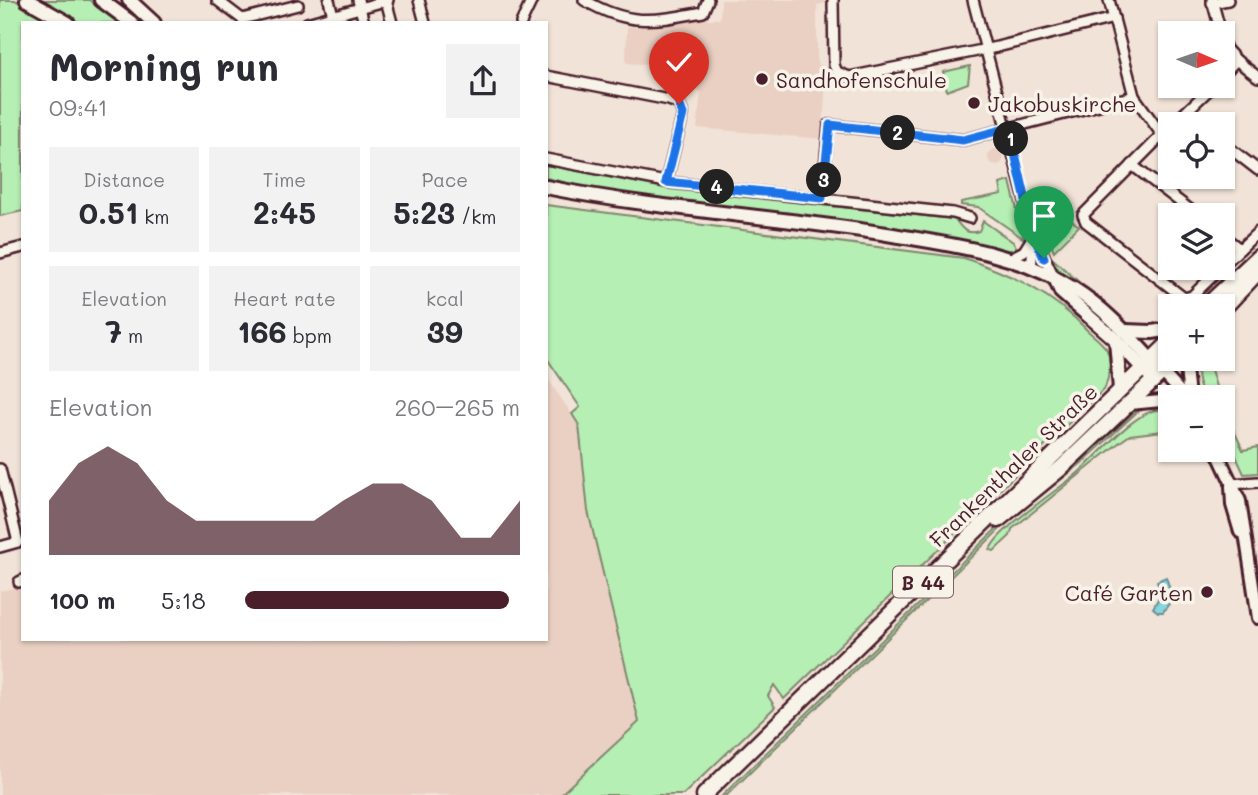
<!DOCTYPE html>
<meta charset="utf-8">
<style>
body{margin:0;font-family:Mali,sans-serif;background:#f2f2f3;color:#2b2b33;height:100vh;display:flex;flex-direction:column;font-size:26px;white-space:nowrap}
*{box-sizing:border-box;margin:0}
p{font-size:23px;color:#7c7c81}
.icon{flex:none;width:38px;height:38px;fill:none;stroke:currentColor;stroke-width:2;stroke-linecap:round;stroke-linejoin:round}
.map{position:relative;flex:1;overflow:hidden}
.sheet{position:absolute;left:21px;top:21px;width:527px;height:620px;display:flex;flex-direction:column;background:#fff;border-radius:0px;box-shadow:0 2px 5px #0004}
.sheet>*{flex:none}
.needle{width:46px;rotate:92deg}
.buttons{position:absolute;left:1158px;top:21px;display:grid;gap:14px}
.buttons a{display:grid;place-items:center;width:77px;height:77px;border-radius:0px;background:#fff;box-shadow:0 2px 5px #0004;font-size:35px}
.pin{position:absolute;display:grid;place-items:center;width:60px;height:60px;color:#fff;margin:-72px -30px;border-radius:50% 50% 50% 0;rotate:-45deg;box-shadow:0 0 7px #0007}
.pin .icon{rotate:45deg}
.km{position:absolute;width:35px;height:35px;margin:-18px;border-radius:50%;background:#222;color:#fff;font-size:19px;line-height:35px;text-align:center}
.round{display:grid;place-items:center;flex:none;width:74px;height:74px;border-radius:0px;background:#f2f2f3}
.head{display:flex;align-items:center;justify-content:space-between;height:119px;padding:0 28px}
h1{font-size:38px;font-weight:800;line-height:52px}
.figures{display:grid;grid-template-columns:repeat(3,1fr);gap:10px;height:119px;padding:7px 28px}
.figures div{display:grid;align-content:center;border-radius:0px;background:#f2f2f3;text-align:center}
.figures b{font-size:30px;font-weight:800}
.figures small{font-size:19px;font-weight:400}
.figures p{font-size:19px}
.chart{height:196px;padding:14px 28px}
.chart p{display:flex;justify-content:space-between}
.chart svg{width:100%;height:126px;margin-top:7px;fill:#4a1f2b;opacity:.7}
ul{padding:0 28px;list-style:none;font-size:23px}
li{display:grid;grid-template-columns:112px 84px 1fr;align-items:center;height:52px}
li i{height:18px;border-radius:9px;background:#4a1f2b}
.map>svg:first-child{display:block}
.built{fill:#ead0c2}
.green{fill:#b5efb3;stroke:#80876f;stroke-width:2}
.water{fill:#85d6dd;stroke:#6d8d96;stroke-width:2}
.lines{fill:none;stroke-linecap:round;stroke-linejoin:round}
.minor-casing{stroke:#4a1f2b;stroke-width:14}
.tertiary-casing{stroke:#4a1f2b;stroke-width:16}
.secondary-casing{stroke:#4a1f2b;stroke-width:18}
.primary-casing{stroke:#4a1f2b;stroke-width:19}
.minor{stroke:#f7f3e8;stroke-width:9}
.tertiary{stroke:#f7f3e8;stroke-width:10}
.secondary{stroke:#f7f3e8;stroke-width:12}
.primary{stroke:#f7f3e8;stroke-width:14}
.route-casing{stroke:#fff;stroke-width:14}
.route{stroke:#1a73e8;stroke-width:9}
.poi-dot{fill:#4a1f2b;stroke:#f7f3e8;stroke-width:2.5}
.labels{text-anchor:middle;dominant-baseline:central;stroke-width:7;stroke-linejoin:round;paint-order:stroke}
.shield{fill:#f7f3e8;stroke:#7e5f64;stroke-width:2}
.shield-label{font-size:19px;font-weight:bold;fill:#4a1f2b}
.poi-label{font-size:21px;fill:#4a1f2b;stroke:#f7f3e8;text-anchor:start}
.street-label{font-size:21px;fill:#4a1f2b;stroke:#f7f3e8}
</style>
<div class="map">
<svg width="1258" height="795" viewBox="0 0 1258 795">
<rect width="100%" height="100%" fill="#f1e3d7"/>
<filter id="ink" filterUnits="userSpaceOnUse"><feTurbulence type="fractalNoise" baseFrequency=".0143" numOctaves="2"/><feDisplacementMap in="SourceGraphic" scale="14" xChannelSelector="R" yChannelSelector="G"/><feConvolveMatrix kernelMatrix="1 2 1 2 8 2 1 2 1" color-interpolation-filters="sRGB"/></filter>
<g filter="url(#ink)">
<g class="built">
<polygon points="721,0 825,0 826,3 817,5 817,64 827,67 822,139 697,128 701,92 697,91 699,68 626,63 627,27 654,27 701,19 720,19"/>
<circle cx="996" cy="157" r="8"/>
<polygon points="546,376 579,425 588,511 639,723 560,795 0,795 0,591 23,586 23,639 546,639"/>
</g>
<g class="green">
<polygon points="0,0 15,0 57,23 23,23 23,211 0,216"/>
<polygon points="34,0 90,0 120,23 75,23"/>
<polygon points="970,66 968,83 947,91 943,72"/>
<path d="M546,165L669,189L955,219C962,229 966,235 979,231L983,221L1013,242L1018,250H1002L878,226L603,191L546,178Z"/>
<polygon points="1010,181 1024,239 978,207 961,205 961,202 1002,194 1000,184"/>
<path d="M546,205L964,258C1013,275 1052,293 1088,331C1094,336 1104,344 1107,350C1112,361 1109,377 1105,388L784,699L774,685L768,696L775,707L683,795H560L639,722L588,511L579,425L572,414L580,407L546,357Z"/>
<polygon points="1069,219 1079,226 1054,251 1049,238"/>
<polygon points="1053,259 1124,322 1144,327 1141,330 1121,324 1049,261"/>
<path d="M1200,359H1208L1219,397H1205C1197,385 1195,372 1200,359Z"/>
<polygon points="1142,407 1147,407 1137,412 1083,462 1001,528 727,795 723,795 993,532"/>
<polygon points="1223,407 1243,450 1258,447 1258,473 1244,474 1223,428"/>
<path d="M1157,410L1171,413V430L1130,435L1120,442L1012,529L1010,536L994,551L990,550C996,530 1060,489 1078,473C1098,456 1133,413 1157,410Z"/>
</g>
<polygon class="water" points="1166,577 1173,598 1163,612 1158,612 1153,608 1161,594 1157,581"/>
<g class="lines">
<defs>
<g id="minor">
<polyline points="217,0 242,19 298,5"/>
<polyline points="329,0 335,23"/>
<polyline points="358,0 364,23"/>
<polyline points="386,0 392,23"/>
<polyline points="419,0 425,23"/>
<path d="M584,0C630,27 654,21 703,12L708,0"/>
<polyline points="833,0 834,65 837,72 849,77 997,47 1114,18"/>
<polyline points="973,0 1034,235 1054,277"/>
<polyline points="1109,0 1134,96 1162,135"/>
<polyline points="1212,0 1221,33"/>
<polyline points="1212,3 1228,0"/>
<polyline points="307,23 388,0"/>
<polyline points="521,23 532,0"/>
<polyline points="1223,41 1226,49 1236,60 1223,75"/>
<polyline points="1236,60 1258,77"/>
<polyline points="546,76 669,100 679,104 683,114 666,182"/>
<polyline points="1185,113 1200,124"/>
<polyline points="1173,124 1213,86"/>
<polyline points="1171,126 1083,215 1086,222 1184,298 1192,296 1221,268"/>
<polyline points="1223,143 1258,170"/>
<polyline points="546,159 666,182 953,213 970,218"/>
<polyline points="1132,165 1197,215"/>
<polyline points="822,198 829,125 963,140 1134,96"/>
<polyline points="1223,236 1240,249"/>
<polyline points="0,253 23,247"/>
<polyline points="1009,259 1024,251 1034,235"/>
<polyline points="1223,265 1258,232"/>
<polyline points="1031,268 1034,237"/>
<polyline points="0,469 18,542 0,547"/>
<polyline points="1231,484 1258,482"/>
<polyline points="19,582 23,580"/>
</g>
<g id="tertiary">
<polyline points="1185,359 1189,397"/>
<polyline points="1162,372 1185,397"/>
<polyline points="1130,404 1171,400"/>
<polyline points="1216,450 1240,501 1258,618"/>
<polyline points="1231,486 1232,505 1240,532"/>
</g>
<g id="secondary">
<polyline points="27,0 68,23"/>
<polyline points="101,0 132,23"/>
<polyline points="129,0 154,23"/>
<path d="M546,187C660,210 778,216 893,235C956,245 1019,254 1074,289C1109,311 1134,342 1162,372"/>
<polyline points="1055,278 1061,292 1116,340 1154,380"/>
<polyline points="1125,331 1152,332 1171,329"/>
<polyline points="1116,340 1120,390"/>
</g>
<g id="primary">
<polyline points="1206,306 1258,257"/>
<polyline points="1223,309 1258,272"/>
<polyline points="998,520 1060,469 1176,359"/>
<polyline points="704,795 1171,341"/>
</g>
</defs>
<use href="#minor" class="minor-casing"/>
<use href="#tertiary" class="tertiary-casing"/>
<use href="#secondary" class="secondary-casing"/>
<use href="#primary" class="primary-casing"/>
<use href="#minor" class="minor"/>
<use href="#tertiary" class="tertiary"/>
<use href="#secondary" class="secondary"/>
<use href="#primary" class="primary"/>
</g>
</g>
<g class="lines" filter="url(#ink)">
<defs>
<polyline id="route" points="679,104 683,114 666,182 822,198 830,125 963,140 1009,128 1034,235 1044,258"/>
</defs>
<use href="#route" class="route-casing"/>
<use href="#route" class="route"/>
</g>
<g class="poi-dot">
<circle cx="762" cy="79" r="7"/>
<circle cx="974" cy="103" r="7"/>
<circle cx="1207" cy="592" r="7"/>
</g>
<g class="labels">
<rect class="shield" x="893" y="566.5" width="60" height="31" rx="5"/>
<g class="shield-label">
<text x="923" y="582">B 44</text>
</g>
<g class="poi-label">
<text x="776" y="79">Sandhofenschule</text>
<text x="988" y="103">Jakobuskirche</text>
<text x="1193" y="592" text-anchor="end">Café Garten</text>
</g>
<g class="street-label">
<text transform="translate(1013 465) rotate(-44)">Frankenthaler Straße</text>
</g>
</g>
</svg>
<div class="buttons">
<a><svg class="needle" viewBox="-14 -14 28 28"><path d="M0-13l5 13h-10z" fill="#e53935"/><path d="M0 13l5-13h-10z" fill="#7c7c81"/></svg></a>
<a><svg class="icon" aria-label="locate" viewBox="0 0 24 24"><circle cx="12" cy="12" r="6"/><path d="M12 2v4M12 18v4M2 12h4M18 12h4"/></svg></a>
<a><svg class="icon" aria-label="layers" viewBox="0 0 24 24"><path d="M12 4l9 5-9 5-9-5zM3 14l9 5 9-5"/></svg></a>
<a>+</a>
<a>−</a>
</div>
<div class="pin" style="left:1044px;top:258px;background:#1e9e55"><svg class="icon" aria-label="arrive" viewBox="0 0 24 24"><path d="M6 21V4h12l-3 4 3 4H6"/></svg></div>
<div class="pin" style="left:679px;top:104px;background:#d93025"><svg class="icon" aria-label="check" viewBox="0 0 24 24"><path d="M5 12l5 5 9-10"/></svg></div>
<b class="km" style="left:1011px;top:139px">1</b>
<b class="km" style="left:898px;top:133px">2</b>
<b class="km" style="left:824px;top:180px">3</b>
<b class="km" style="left:717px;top:187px">4</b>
<section class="sheet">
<div class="head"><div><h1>Morning run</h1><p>09:41</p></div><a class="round"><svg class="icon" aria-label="share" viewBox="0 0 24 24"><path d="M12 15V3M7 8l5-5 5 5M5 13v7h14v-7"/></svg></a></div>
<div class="figures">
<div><p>Distance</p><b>0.51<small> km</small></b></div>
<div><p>Time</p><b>2:45</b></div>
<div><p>Pace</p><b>5:23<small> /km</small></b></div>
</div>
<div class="figures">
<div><p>Elevation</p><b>7<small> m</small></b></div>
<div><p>Heart rate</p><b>166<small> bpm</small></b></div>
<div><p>kcal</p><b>39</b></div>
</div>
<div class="chart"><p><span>Elevation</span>260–265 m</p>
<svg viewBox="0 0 160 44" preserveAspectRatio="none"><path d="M0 44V25L10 12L20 6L30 12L40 25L50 32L60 32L70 32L80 32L90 32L100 25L110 19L120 19L130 25L140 38L150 38L160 25V44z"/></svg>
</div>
<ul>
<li><b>100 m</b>5:18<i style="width:96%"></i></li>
</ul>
</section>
</div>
